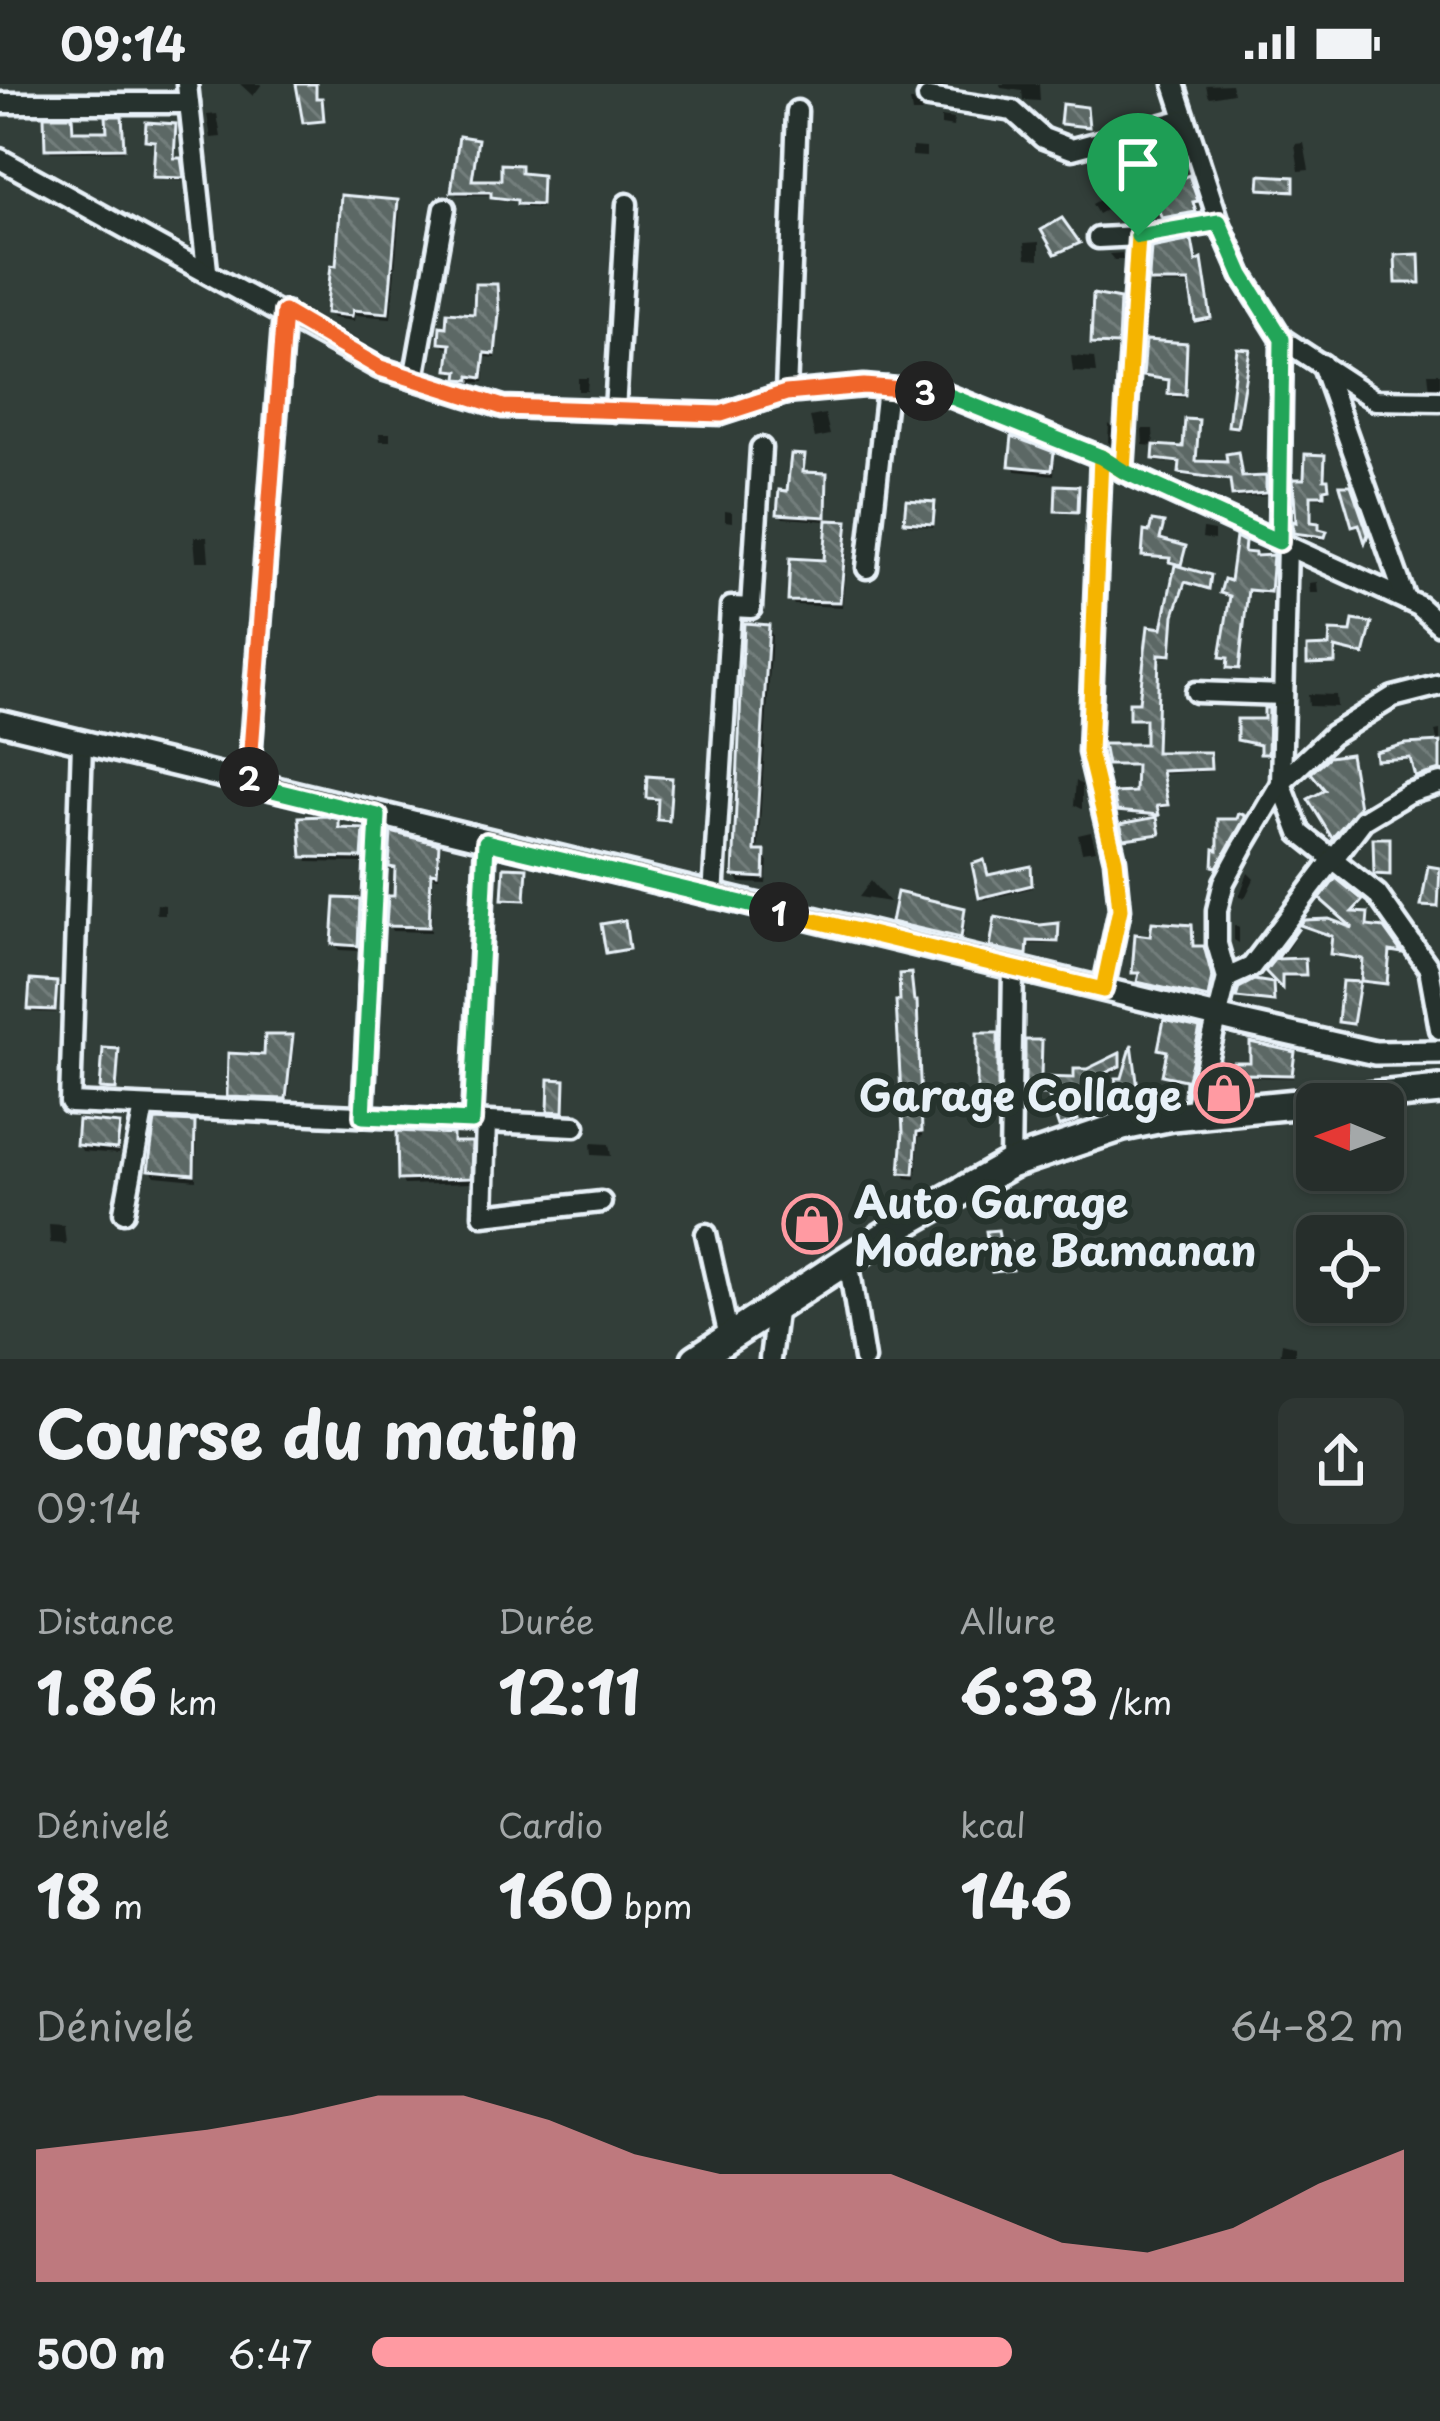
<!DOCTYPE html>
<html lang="fr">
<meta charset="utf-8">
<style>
body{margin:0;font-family:"Playpen Sans",sans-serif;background:#2e3633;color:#f1f3f6;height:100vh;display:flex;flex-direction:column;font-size:45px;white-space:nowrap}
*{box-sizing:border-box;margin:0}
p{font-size:39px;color:#a4a8a9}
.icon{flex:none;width:66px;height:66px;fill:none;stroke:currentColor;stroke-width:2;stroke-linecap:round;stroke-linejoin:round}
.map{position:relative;height:1275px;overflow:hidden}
.drawer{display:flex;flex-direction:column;background:#262e2b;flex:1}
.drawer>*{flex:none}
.needle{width:78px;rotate:271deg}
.buttons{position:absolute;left:1296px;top:999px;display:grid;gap:24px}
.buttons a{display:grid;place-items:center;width:108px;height:108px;border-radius:18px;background:#262e2b;box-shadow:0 3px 9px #0004,0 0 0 3px #424a47;font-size:60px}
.pin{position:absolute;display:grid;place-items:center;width:102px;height:102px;color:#fff;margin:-123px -51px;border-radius:50% 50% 50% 0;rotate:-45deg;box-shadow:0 0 12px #0007}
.pin .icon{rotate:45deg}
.km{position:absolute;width:60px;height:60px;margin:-30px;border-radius:50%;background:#222;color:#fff;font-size:33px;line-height:60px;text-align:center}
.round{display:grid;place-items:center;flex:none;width:126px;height:126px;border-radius:18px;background:#2e3633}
.head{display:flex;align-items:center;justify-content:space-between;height:204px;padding:0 36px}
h1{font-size:66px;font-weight:700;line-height:90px}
.stats{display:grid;grid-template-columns:repeat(3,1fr);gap:18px;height:204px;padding:12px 36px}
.stats div{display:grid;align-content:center}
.stats b{font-size:60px;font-weight:700}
.stats small{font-size:33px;font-weight:400}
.stats p{font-size:33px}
.chart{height:336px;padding:24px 36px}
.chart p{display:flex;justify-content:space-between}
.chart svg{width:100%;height:216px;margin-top:12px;fill:#ff9aa2;opacity:.7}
ul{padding:0 36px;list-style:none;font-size:39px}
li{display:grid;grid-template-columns:192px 144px 1fr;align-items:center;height:90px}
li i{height:30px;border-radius:15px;background:#ff9aa2}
.status{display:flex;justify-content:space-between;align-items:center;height:84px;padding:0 60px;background:#262e2b;direction:ltr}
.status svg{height:33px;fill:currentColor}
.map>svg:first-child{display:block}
.shadow{fill:#0007}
.building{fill:url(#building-back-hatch);stroke:#e8f1f8;stroke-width:3}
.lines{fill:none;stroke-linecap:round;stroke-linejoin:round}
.minor-casing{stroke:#e8f1f8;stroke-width:27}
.tertiary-casing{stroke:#e8f1f8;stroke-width:30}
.primary-casing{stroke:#e8f1f8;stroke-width:36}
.minor{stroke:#26332d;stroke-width:18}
.tertiary{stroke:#26332d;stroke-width:21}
.primary{stroke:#26332d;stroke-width:27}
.split-1-casing{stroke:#fff;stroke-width:24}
.split-2-casing{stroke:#fff;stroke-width:24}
.split-3-casing{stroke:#fff;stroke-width:24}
.split-4-casing{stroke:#fff;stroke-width:24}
.split-1{stroke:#f5b400;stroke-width:15}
.split-2{stroke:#22a559;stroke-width:15}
.split-3{stroke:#f0652b;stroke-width:15}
.split-4{stroke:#22a559;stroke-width:15}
.labels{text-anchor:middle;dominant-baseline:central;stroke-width:12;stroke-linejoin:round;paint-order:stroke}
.poi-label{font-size:42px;font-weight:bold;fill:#e8f1f8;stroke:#26332d;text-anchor:end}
</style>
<div class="status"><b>09:14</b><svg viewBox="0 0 49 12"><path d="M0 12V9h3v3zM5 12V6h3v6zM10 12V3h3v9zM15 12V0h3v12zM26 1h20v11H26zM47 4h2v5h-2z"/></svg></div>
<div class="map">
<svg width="1440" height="1275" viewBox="0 0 1440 1275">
<defs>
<pattern id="building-back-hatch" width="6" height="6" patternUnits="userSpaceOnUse" patternTransform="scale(3)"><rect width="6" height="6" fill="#5c6865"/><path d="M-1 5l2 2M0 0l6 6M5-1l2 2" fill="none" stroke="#737e7c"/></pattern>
</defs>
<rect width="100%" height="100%" fill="#323e39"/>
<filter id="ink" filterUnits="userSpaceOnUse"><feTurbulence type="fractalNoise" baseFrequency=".00833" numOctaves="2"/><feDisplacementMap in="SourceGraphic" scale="24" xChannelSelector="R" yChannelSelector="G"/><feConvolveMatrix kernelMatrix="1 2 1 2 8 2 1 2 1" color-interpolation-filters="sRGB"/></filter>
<g filter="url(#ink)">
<g class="shadow">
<polygon points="240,0 262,0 253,12"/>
<polygon points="1000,0 1039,0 1040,17 1023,16 1022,7 1001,4"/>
<polygon points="1231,0 1233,9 1210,13 1208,10 1206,1"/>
<polygon points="910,17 913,17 922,29 912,29"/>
<polygon points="217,30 221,53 211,54 207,31"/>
<polygon points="941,33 954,35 953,43 941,41"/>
<polygon points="71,35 73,50 110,50 120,35 124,67 51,68 48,64"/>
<polygon points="174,42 175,77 182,81 184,97 158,95 158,60 148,56"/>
<polygon points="476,58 473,99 503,99 519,84 521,92 541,93 543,97 541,124 522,123 519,118 497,116 494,111 456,111"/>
<polygon points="1304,59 1309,86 1299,87 1295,60"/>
<polygon points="912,63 926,64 926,73 912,72"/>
<polygon points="1188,95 1197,119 1192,121 1195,130 1166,135 1162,126 1151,131 1141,109 1150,111"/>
<polygon points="1101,115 1107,125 1098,130 1092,120"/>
<polygon points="397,119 400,125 391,234 355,231 354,237 333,234 329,228 338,185"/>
<polygon points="1039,158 1039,175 1026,174 1024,159"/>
<polygon points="1122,169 1123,176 1114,176 1109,170"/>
<polygon points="1196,181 1202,182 1211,237 1199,239 1192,201 1154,201 1153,198"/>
<polygon points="495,203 496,274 486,273 484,298 464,299 462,291 451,285 453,264 445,263 442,258 477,233"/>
<polygon points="1185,262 1185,314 1173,313 1171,298 1146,292"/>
<polygon points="1249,268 1238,346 1234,345 1231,341"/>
<polygon points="1071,272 1094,274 1096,289 1073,288"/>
<polygon points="1428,289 1440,289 1440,307 1430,306"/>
<polygon points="578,294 588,294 587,307 578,307"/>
<polygon points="825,330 830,351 815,354 810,333"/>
<polygon points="1197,339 1196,380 1241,396 1265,395 1266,412 1237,414 1233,398 1184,392 1182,380 1158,378 1156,375 1186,367"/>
<polygon points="1109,340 1113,344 1112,361 1108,358"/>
<polygon points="1142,345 1153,345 1154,362 1143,361"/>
<polygon points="379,349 390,349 390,357 380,357"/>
<polygon points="1051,371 1055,378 1054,391 1016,387 1012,381"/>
<polygon points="803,374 805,391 825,392 828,397 827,437 783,434 780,429"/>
<polygon points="1323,374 1329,407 1324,407 1324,414 1311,413 1311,441 1317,442 1326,456 1298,452 1307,398"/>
<polygon points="933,421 934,443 909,441 907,437"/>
<polygon points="725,427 732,428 732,438 725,437"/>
<polygon points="846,440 849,445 842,523 794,521 791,516 826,479"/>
<polygon points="1162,442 1160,458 1186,467 1181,485 1211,497 1209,507 1185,500 1174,535 1171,573 1159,572 1156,671 1210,674 1210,687 1162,690 1168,723 1156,725 1158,733 1122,729 1120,725 1138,710 1139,683 1110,680 1147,663 1148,637 1132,634 1142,621 1165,547 1178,482 1171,476 1145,472"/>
<polygon points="1203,445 1214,447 1214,456 1202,454"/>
<polygon points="194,453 207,453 209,477 196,477"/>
<polygon points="1243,460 1244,471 1273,477 1270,510 1249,508 1239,587 1232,586 1231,576 1223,573 1233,513 1223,508 1233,501"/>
<polygon points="1309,499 1317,498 1318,509 1310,509"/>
<polygon points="767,544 772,551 758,770 764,770 768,777 766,800 740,799 736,791"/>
<polygon points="1308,610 1336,611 1337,623 1309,622"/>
<polygon points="1440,646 1440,688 1419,694 1414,676 1379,675 1438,661 1435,647"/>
<polygon points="1350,676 1358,728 1336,755 1312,716 1329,707"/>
<polygon points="1076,697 1082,701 1082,725 1074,721"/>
<polygon points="337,738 340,744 362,748 364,779 308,778 305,772"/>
<polygon points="1157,738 1159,752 1127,754"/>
<polygon points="1091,748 1096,766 1082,768 1078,751"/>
<polygon points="437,762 440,768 439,793 433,792 431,848 392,847 389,841 397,815 392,782"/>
<polygon points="1030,786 1032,804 984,816 987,795"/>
<polygon points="1248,789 1254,795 1245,814 1239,813"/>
<polygon points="871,797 889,818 859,813"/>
<polygon points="359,818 362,825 360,867 339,866 335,859"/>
<polygon points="1325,818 1361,818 1352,831 1366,832 1367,845 1383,847 1399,870 1390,868 1387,901 1366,899 1366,877 1335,872 1335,854 1305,843 1361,850"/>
<polygon points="157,820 165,821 165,830 156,830"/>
<polygon points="963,827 966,833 963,859 898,844 894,838"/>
<polygon points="998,836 1057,842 1059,860 1029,860 1028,873 995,866"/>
<polygon points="1234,841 1239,844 1239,859 1234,856"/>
<polygon points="1298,849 1279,878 1304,877 1306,893 1282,894 1282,903 1269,887"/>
<polygon points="1193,865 1204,868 1212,897 1209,916 1142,901 1141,891 1135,888"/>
<polygon points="909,892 919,926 923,1052 919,1053 916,1095 906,1094 903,1088"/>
<polygon points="55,901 56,929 33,928 31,924"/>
<polygon points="997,952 1000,958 1000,1016 984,1016 980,1010"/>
<polygon points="291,954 294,960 288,1020 233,1018 230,1012"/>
<polygon points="1041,959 1041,996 1077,997 1120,975 1120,985 1089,1001 1089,1017 1070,1018 1077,1039 1063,1044 1052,1013 1028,1009"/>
<polygon points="1293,970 1293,994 1247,993 1246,1009 1237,1009 1235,1006 1252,981"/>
<polygon points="194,1041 197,1048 196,1096 155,1092 151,1086"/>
<polygon points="118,1042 121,1049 119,1070 82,1067 79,1060"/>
<polygon points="451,1053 455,1059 470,1061 473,1067 472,1099 404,1101 401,1095"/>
<polygon points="591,1059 609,1060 611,1072 592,1071"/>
<polygon points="49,1140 64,1141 66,1160 50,1159"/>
<polygon points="1321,1218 1332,1218 1333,1225 1323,1226"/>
<polygon points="1282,1259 1295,1262 1295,1275 1280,1275"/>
</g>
<g class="building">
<polygon points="296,0 316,0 316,14 322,14 324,37 303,39"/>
<polygon points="1062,20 1087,23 1089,43 1060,40"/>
<polygon points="44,32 72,32 73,47 107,47 106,32 122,32 124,64 45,65"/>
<polygon points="146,38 176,40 174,74 181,74 184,94 153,93 155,57 145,56"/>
<polygon points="459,52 478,55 472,96 501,96 501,80 521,81 521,89 542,91 541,121 517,120 517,116 491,113 491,108 451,108"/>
<polygon points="1189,91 1198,117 1193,118 1196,128 1162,134 1158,125 1147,131 1137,108 1148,102 1151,108"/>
<polygon points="1260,91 1294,93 1294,107 1259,105"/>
<polygon points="341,111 398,116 388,229 353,226 352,232 326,229 331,181 336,182"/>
<polygon points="1062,134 1080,159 1055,170 1041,146"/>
<polygon points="1192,156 1196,178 1202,175 1211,234 1195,237 1189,198 1150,198 1149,192 1151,164"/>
<polygon points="1419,170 1420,199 1396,199 1395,171"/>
<polygon points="475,200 497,200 499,230 495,270 485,269 482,294 470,292 470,296 458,295 459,287 448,286 451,260 439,259 440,242 446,243 447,228 474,230"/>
<polygon points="1093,210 1120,215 1118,261 1091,260"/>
<polygon points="1146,256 1187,259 1185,311 1168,310 1169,296 1143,292"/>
<polygon points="1237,264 1250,265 1237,343 1228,342"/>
<polygon points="1185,335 1199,336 1196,377 1227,378 1226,370 1238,368 1242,393 1266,392 1266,409 1232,412 1230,396 1179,389 1180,378 1153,375 1154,361 1183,363"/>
<polygon points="1012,352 1054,368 1052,386 1009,382"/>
<polygon points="791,370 805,371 803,388 827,389 826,433 777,430 779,406 787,407"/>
<polygon points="1305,370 1325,371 1324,395 1328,395 1329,404 1324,405 1324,411 1311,411 1311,438 1319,439 1319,445 1327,447 1325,453 1293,449 1293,437 1296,438 1293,395 1304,395"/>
<polygon points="1056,401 1079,402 1078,428 1055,427"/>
<polygon points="1340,401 1351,401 1368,450 1365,459 1359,440 1352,442"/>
<polygon points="906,416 935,418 933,440 904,438"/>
<polygon points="827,436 848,437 840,518 788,517 790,474 824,476"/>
<polygon points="1152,437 1164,439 1160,455 1186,462 1181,481 1169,478 1170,474 1142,472 1144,447 1149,448"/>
<polygon points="1236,453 1245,458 1244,468 1255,469 1255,472 1273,471 1270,508 1248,506 1239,585 1227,584 1228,574 1220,573 1230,512 1220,509 1224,495 1230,497"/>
<polygon points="1175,481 1211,491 1209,505 1185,498 1174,531 1171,571 1159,570 1156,668 1210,668 1211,685 1162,687 1168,721 1157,722 1159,731 1117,727 1113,709 1135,708 1136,681 1107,681 1103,660 1145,660 1145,635 1129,635 1129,618 1139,618 1148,542 1162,544"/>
<polygon points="1353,536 1372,539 1364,571 1335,564 1335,579 1307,580 1307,563 1329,562 1330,547 1351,548"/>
<polygon points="744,539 769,541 755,767 765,767 764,794 733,792"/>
<polygon points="1264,624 1269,624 1268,670 1260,670 1260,661 1237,656 1237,635 1264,635"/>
<polygon points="1440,658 1440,686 1415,693 1410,674 1376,676 1375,668 1405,660"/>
<polygon points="1350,670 1359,723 1332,754 1308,715 1325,706 1311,689 1329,673"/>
<polygon points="647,692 672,694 669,737 657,736 658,715 646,714"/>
<polygon points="1239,729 1246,732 1217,783 1213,782 1214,765 1218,766 1218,735 1237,735"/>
<polygon points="326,732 339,735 339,744 364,745 362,774 302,773 299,733"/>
<polygon points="1157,733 1160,750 1124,755 1120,740"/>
<polygon points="391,748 439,760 437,789 431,788 429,843 386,842 388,812 394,812 395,784 389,783"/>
<polygon points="1373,754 1390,754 1390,791 1374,790"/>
<polygon points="984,776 988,791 1031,782 1032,801 979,814 972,780"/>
<polygon points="1428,782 1440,784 1438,823 1421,822"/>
<polygon points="504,783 527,784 525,816 502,815"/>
<polygon points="1336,794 1363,816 1352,828 1368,829 1367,842 1384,844 1402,869 1390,867 1387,900 1361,897 1363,875 1330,870 1332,852 1300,841 1304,836 1329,835 1353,844 1320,815"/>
<polygon points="897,808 965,824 961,854 891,838"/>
<polygon points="335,814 360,815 358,862 332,860"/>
<polygon points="995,833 1040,841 1059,839 1058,858 1028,857 1027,871 990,863"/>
<polygon points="625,836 629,865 606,869 601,840"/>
<polygon points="1152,838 1192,841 1193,862 1204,862 1212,892 1208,914 1137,898 1139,889 1132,889 1135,850 1150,852"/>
<polygon points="1299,844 1277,875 1305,874 1306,891 1282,891 1282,905 1265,887"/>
<polygon points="911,889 914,917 917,917 922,1047 917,1048 914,1090 900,1089 903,1048 896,917 900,917 899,890"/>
<polygon points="30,896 57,898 55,926 28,925"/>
<polygon points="1254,896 1273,899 1274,918 1236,914 1239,904"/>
<polygon points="1342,897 1360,898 1353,940 1338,938"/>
<polygon points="1164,936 1200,944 1184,1012 1185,996 1162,991 1167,967 1158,965"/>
<rect x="977" y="949" width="21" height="62"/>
<polygon points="265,951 293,951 286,1015 227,1013 228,969 264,971"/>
<polygon points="1025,956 1042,956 1041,993 1074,994 1074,985 1087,985 1120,969 1120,982 1089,997 1089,1015 1071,1016 1078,1036 1059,1043 1048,1011 1025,1010"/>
<polygon points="1250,958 1295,968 1292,991 1246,990 1246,1007 1232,1006 1233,978 1250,978"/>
<polygon points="1132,960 1139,1012 1115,1011 1116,994 1122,994"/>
<polygon points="103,964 119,965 116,1006 100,1005"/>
<polygon points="549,995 565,996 564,1028 548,1027"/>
<polygon points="78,1036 120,1040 117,1065 76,1061"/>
<polygon points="155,1036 195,1038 194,1090 148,1086"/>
<polygon points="397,1047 453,1050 453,1058 472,1058 471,1094 398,1096"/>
<polygon points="998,1146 1000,1159 1010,1158 1013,1186 992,1188 986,1147"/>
</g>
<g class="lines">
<defs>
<g id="minor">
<polyline points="187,0 207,186"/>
<polyline points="1174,0 1219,138 1242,191 1282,255 1279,458"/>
<polyline points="928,14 1013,27 1043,54 1072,65 1185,35"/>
<polyline points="0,19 189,19"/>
<polyline points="0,75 379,284 503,323 721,330 786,309 864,302 942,309 1101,373 1123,387 1419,522 1440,541"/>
<polyline points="1098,154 1138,152 1219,138"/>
<polyline points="1282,255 1375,316 1440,317"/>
<polyline points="1322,280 1406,516"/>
<polyline points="414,295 445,124"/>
<polyline points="786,309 797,27"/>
<polyline points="615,327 627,120"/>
<polyline points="1101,373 1089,668 1115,776 1120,825 1103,906"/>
<polyline points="1123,387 1138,152"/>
<polyline points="1287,462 1281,699 1300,749 1377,810 1429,884 1440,945"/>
<polyline points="867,484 887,304"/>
<polyline points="1196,608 1283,611"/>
<polyline points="82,659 70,1019 575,1042"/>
<polyline points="248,701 284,228"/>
<polyline points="713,813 731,523 751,524 761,364"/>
<polyline points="1227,894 1251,883 1363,736 1408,709 1440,699"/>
<polyline points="1194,1029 1227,894 1217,860 1217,826 1224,798 1242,765 1281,699 1332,651 1393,613 1440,601"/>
<polyline points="363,1032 378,732"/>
<polyline points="472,1037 486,758"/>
<polyline points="486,1038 483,1131 601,1118"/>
<polyline points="1010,1080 1013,884"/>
<polyline points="124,1128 144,1023"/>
<polyline points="706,1150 729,1253"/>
<polyline points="848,1175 864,1275"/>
<polyline points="770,1275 777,1221"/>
</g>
<polyline id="tertiary" points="0,638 1242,939 1375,969 1440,968"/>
<polyline id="primary" points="696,1275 895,1145 1010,1080 1123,1042 1172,1032 1440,1006"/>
</defs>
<use href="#minor" class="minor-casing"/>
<use href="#tertiary" class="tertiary-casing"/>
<use href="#primary" class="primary-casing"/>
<use href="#minor" class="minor"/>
<use href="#tertiary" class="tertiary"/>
<use href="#primary" class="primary"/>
</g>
</g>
<g class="lines" filter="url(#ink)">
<defs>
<polyline id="split-1" points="779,828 1103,906 1120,825 1115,776 1089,668 1101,373 1123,387 1138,152"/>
<polyline id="split-2" points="249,693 248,700 378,732 363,1032 472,1037 486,758 779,828"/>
<polyline id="split-3" points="249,693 284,228 380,284 503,323 721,330 786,309 864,302 925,307"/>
<polyline id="split-4" points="925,307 942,309 1101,373 1123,387 1279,458 1282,255 1242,191 1219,138 1138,152"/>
</defs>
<use href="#split-1" class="split-1-casing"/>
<use href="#split-2" class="split-2-casing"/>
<use href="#split-3" class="split-3-casing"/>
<use href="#split-4" class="split-4-casing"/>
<use href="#split-1" class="split-1"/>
<use href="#split-2" class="split-2"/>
<use href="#split-3" class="split-3"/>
<use href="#split-4" class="split-4"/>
</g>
<defs>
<symbol id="shop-ring" viewBox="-11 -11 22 22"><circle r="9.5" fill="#26332d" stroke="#ff9aa2" stroke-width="1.5"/><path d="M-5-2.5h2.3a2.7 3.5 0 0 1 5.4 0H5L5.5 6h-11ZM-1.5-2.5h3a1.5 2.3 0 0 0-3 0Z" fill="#ff9aa2"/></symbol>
</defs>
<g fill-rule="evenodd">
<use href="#shop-ring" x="1191" y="976" width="66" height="66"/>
<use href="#shop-ring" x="779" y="1107" width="66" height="66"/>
</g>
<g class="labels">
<g class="poi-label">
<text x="1182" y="1009">Garage Collage</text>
<text x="854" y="1116" text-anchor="start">Auto Garage<tspan x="854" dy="48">Moderne Bamanan</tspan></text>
</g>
</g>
</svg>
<div class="buttons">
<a><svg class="needle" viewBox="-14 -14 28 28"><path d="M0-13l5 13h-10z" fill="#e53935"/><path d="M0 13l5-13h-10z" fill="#a4a8a9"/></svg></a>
<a><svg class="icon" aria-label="locate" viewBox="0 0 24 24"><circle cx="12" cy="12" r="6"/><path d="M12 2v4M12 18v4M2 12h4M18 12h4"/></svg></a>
</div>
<div class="pin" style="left:1138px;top:152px;background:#1e9e55"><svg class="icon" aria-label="arrive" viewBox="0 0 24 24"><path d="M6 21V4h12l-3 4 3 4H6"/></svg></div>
<b class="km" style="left:779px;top:828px">1</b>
<b class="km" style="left:249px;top:693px">2</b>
<b class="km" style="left:925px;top:307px">3</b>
</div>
<section class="drawer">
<div class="head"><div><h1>Course du matin</h1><p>09:14</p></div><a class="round"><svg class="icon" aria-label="share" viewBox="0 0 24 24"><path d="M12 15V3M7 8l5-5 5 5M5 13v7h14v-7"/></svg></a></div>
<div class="stats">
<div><p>Distance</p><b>1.86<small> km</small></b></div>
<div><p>Durée</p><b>12:11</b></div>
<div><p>Allure</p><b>6:33<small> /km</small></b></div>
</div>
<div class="stats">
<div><p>Dénivelé</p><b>18<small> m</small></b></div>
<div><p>Cardio</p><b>160<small> bpm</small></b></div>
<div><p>kcal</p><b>146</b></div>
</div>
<div class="chart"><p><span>Dénivelé</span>64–82 m</p>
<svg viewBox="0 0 160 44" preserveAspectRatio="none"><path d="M0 44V17L10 15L20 13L30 10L40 6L50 6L60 11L70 18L80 22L90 22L100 22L110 29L120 36L130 38L140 33L150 24L160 17V44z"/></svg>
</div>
<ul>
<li><b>500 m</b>6:47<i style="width:62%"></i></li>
</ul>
</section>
